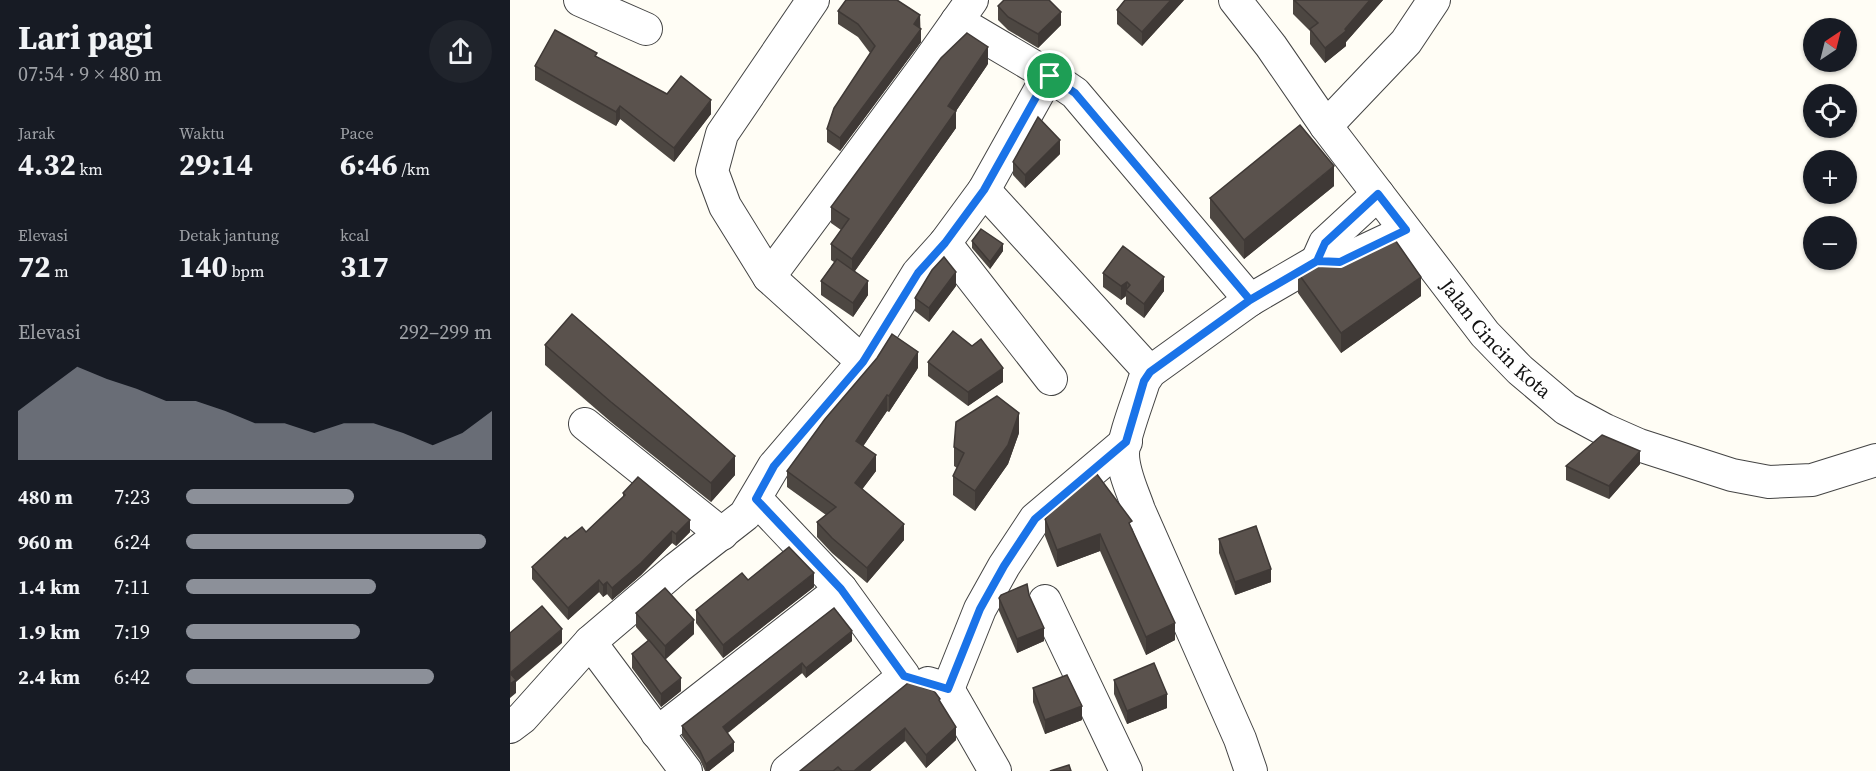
<!DOCTYPE html>
<html lang="id">
<meta charset="utf-8">
<style>
body{margin:0;font-family:"Source Serif 4",serif;background:#20242c;color:#f1f3f6;height:100vh;display:flex;flex-direction:column;font-size:22px;white-space:nowrap}
*{box-sizing:border-box;margin:0}
p{font-size:20px;color:#9ea1a6}
.icon{flex:none;width:33px;height:33px;fill:none;stroke:currentColor;stroke-width:2;stroke-linecap:round;stroke-linejoin:round}
.map{position:relative;flex:1;overflow:hidden}
.drawer{display:flex;flex-direction:column;background:#171b24;width:510px}
.drawer>*{flex:none}
.needle{width:39px;rotate:35deg}
.tools{position:absolute;left:1293px;top:18px;display:grid;gap:12px}
.tools a{display:grid;place-items:center;width:54px;height:54px;border-radius:50%;background:#171b24;box-shadow:0 2px 4px #0004;font-size:30px}
.pin{position:absolute;display:grid;place-items:center;width:51px;height:51px;color:#fff;margin:-26px;border:3px solid #fff;border-radius:50%;box-shadow:0 2px 6px #0007}
.round{display:grid;place-items:center;flex:none;width:63px;height:63px;border-radius:32px;background:#20242c}
.overview{display:flex;align-items:center;justify-content:space-between;height:102px;padding:0 18px}
h1{font-size:33px;font-weight:700;line-height:45px}
.figures{display:grid;grid-template-columns:repeat(3,1fr);gap:9px;height:102px;padding:6px 18px}
.figures div{display:grid;align-content:center}
.figures b{font-size:30px;font-weight:700}
.figures small{font-size:16px;font-weight:400}
.figures p{font-size:16px}
.chart{height:168px;padding:12px 18px}
.chart p{display:flex;justify-content:space-between}
.chart svg{width:100%;height:108px;margin-top:6px;fill:#8c9099;opacity:.7}
ul{padding:0 18px;list-style:none;font-size:20px}
li{display:grid;grid-template-columns:96px 72px 1fr;align-items:center;height:45px}
li i{height:15px;border-radius:8px;background:#8c9099}
main{display:flex;flex:1;min-height:0}
.map>svg:first-child{display:block}
.lines{fill:none;stroke-linecap:round;stroke-linejoin:round}
.minor-casing{stroke:#444;stroke-width:34}
.minor{stroke:#fff;stroke-width:32}
.wall{fill:#4d4742}
.shaded-wall{fill:#3f3936}
.building{fill:#5a524d;stroke:#3f3936;stroke-width:1.5}
.route-casing{stroke:#fff;stroke-width:12}
.route{stroke:#1a73e8;stroke-width:8}
.labels{text-anchor:middle;dominant-baseline:central;stroke-width:6;stroke-linejoin:round;paint-order:stroke}
.street-label{font-size:20px;fill:#111;stroke:#fff}
</style>
<main>
<section class="drawer">
<div class="overview"><div><h1>Lari pagi</h1><p>07:54 · 9 × 480 m</p></div><a class="round"><svg class="icon" aria-label="share" viewBox="0 0 24 24"><path d="M12 15V3M7 8l5-5 5 5M5 13v7h14v-7"/></svg></a></div>
<div class="figures">
<div><p>Jarak</p><b>4.32<small> km</small></b></div>
<div><p>Waktu</p><b>29:14</b></div>
<div><p>Pace</p><b>6:46<small> /km</small></b></div>
</div>
<div class="figures">
<div><p>Elevasi</p><b>72<small> m</small></b></div>
<div><p>Detak jantung</p><b>140<small> bpm</small></b></div>
<div><p>kcal</p><b>317</b></div>
</div>
<div class="chart"><p><span>Elevasi</span>292–299 m</p>
<svg viewBox="0 0 160 44" preserveAspectRatio="none"><path d="M0 44V24L10 15L20 6L30 11L40 15L50 20L60 20L70 24L80 29L90 29L100 33L110 29L120 29L130 33L140 38L150 33L160 24V44z"/></svg>
</div>
<ul>
<li><b>480 m</b>7:23<i style="width:55%"></i></li>
<li><b>960 m</b>6:24<i style="width:98%"></i></li>
<li><b>1.4 km</b>7:11<i style="width:62%"></i></li>
<li><b>1.9 km</b>7:19<i style="width:57%"></i></li>
<li><b>2.4 km</b>6:42<i style="width:81%"></i></li>
</ul>
</section>
<div class="map">
<svg width="1366" height="771" viewBox="0 0 1366 771">
<rect width="100%" height="100%" fill="#fffdf5"/>
<g class="lines">
<defs>
<g id="minor">
<polyline points="70,0 136,29"/>
<polyline points="303,0 212,134 202,171 215,206 259,277 353,362"/>
<path id="s1" d="M725,0L761,46L816,126L975,334L1010,370L1056,409L1095,430L1129,445L1222,475L1259,482L1302,480L1366,460"/>
<polyline points="447,21 540,76"/>
<polyline points="816,126 896,42 924,0"/>
<polyline points="474,190 640,372"/>
<polyline points="435,243 541,379"/>
<polyline points="807,261 815,243 868,194"/>
<polyline points="259,277 416,65 462,0"/>
<polyline points="75,424 212,534"/>
<polyline points="246,499 331,589 394,676 277,771"/>
<polyline points="535,601 616,771"/>
<polyline points="80,642 167,568 235,515 264,466 353,362 408,273 435,243 474,190 530,90 540,76 565,93 740,300"/>
<polyline points="418,683 438,689 485,771"/>
<polyline points="438,689 470,609 494,566 525,519 616,442"/>
<polyline points="0,727 12,718 80,642 176,771"/>
<polyline points="147,733 331,589"/>
<path d="M741,771L730,739L629,510C623,492 613,473 613,454C613,438 629,398 634,381L640,372L740,300L807,261L830,262L879,239"/>
</g>
</defs>
<use href="#minor" class="minor-casing"/>
<use href="#minor" class="minor"/>
</g>
<g class="wall">
<polygon points="674,0 632,46 607,24 607,10"/>
<polygon points="783,0 873,0 836,42 836,46 815,63 800,44 800,31 783,14"/>
<polygon points="488,6 551,25 528,48 498,30 488,20"/>
<polygon points="328,11 410,15 411,42 330,151 317,142 317,129 360,53 348,37 328,24"/>
<polygon points="87,57 157,94 201,114 164,162 110,119 106,126 25,80 25,66"/>
<polygon points="478,64 446,111 446,128 345,271 358,295 343,317 311,295 311,281 324,262 321,260 321,244 331,230 321,223 321,207"/>
<polygon points="550,154 515,188 503,175 503,162"/>
<polygon points="824,186 734,259 700,218 700,198"/>
<polygon points="462,241 493,251 480,269 462,248"/>
<polygon points="593,273 654,291 634,318 616,304 616,296 611,300 593,287"/>
<polygon points="788,273 911,296 831,353 788,293"/>
<polygon points="446,286 419,322 405,311 405,298"/>
<polygon points="35,345 225,475 201,502 101,422 35,365"/>
<polygon points="418,362 493,382 458,406 418,376"/>
<polygon points="408,368 379,412 377,411 353,446 366,471 352,489 394,540 357,583 322,553 307,537 307,522 316,515 277,487 277,471"/>
<polygon points="509,433 498,464 465,511 443,495 443,476 447,468 444,466 444,447"/>
<polygon points="1130,464 1099,499 1056,480 1056,466"/>
<polygon points="113,493 180,532 166,546 162,543 131,575 102,600 97,594 93,597 89,592 58,620 22,579 22,567 76,532 113,497"/>
<polygon points="535,519 622,528 665,640 636,655 590,551 547,567 535,536"/>
<polygon points="709,539 761,582 725,595 709,553"/>
<polygon points="238,580 304,587 213,658 186,623 186,610"/>
<polygon points="519,595 534,641 507,653 489,611 489,598"/>
<polygon points="324,608 342,641 296,678 292,673 217,733 224,751 199,771 195,771 190,760 172,736 172,726"/>
<polygon points="126,613 184,634 155,659 171,691 151,707 122,668 122,654 138,641 126,627"/>
<polygon points="604,680 657,708 617,724 604,694"/>
<polygon points="523,688 572,720 535,734 523,702"/>
<polygon points="430,702 446,740 416,768 395,741 360,771 290,771"/>
</g>
<g class="shaded-wall">
<polygon points="661,0 674,0 632,46 632,32"/>
<polygon points="860,0 873,0 836,42 836,46 815,63 815,48 835,29"/>
<polygon points="551,12 551,25 528,48 528,34"/>
<polygon points="410,15 410,28 404,24"/>
<polygon points="411,29 411,42 330,151 330,138"/>
<polygon points="478,47 478,64 446,111 446,128 342,275 342,259 438,106"/>
<polygon points="201,100 201,114 164,162 164,148"/>
<polygon points="110,106 110,119 106,126 106,112"/>
<polygon points="550,140 550,154 515,188 515,175"/>
<polygon points="824,166 824,186 734,259 734,240"/>
<polygon points="493,244 493,251 480,269 480,262"/>
<polygon points="446,272 446,286 419,322 419,308"/>
<polygon points="654,277 654,291 634,318 634,304"/>
<polygon points="911,277 911,296 831,353 831,333"/>
<polygon points="358,281 358,295 343,317 343,303"/>
<polygon points="617,282 617,291 616,290 616,296 611,300 611,286"/>
<polygon points="408,352 408,368 379,412 379,396"/>
<polygon points="493,368 493,382 458,406 458,392"/>
<polygon points="377,395 377,411 346,457 346,441"/>
<polygon points="509,413 509,433 498,464 465,511 465,491"/>
<polygon points="1130,451 1130,464 1099,499 1099,486"/>
<polygon points="366,455 366,471 345,499 345,483"/>
<polygon points="225,456 225,475 201,502 201,483"/>
<polygon points="180,520 180,532 166,546 166,534"/>
<polygon points="394,524 394,540 357,583 357,568"/>
<polygon points="162,531 162,543 131,575 102,600 102,588"/>
<polygon points="590,534 590,551 547,567 547,550"/>
<polygon points="761,569 761,582 725,595 725,582"/>
<polygon points="304,573 304,587 213,658 213,645"/>
<polygon points="89,580 89,592 58,620 58,608"/>
<polygon points="97,582 97,594 93,597 93,585"/>
<polygon points="184,620 184,634 155,660 155,646"/>
<polygon points="665,623 665,640 636,655 636,637"/>
<polygon points="534,628 534,641 507,653 507,639"/>
<polygon points="52,629 52,643 6,682 6,693 0,698 0,673"/>
<polygon points="342,631 342,641 296,678 296,668"/>
<polygon points="292,663 292,673 213,737 213,727"/>
<polygon points="171,678 171,691 151,707 151,694"/>
<polygon points="657,694 657,708 617,724 617,711"/>
<polygon points="572,706 572,720 535,734 535,720"/>
<polygon points="446,727 446,740 416,768 416,755"/>
<polygon points="395,728 395,741 360,771 344,771"/>
<polygon points="224,742 224,751 199,771 196,771 196,764"/>
</g>
<g class="building">
<polygon points="336,0 387,0 410,15 404,24 411,29 330,138 317,129 324,108 365,46 348,24 328,11"/>
<polygon points="494,0 539,0 551,12 528,34 498,17 488,6"/>
<polygon points="615,0 661,0 632,32 607,10"/>
<polygon points="784,0 860,0 835,29 836,31 815,48 800,29 808,23"/>
<polygon points="45,30 87,53 85,56 157,94 171,76 201,100 164,148 110,106 106,112 25,66"/>
<polygon points="457,33 478,47 438,106 446,111 342,259 321,244 339,219 321,207 431,58"/>
<polygon points="528,117 550,140 515,175 503,162"/>
<polygon points="790,125 824,166 734,240 700,198"/>
<polygon points="471,229 493,244 480,262 462,241"/>
<polygon points="883,237 911,277 831,333 788,273 812,260 837,259"/>
<polygon points="613,246 654,277 634,304 616,290 620,285 617,282 611,286 593,273"/>
<polygon points="434,257 446,272 419,308 405,298 422,270"/>
<polygon points="327,259 358,281 343,303 311,281"/>
<polygon points="62,314 225,456 201,483 101,402 35,345"/>
<polygon points="443,331 462,346 471,339 493,368 458,392 418,362"/>
<polygon points="382,334 408,352 379,396 377,395 346,441 366,455 345,483 394,524 357,568 322,538 307,522 326,507 277,471 315,419 367,358"/>
<polygon points="487,396 509,413 498,445 465,491 443,476 454,453 444,447 446,422"/>
<polygon points="1092,435 1130,451 1099,486 1056,466"/>
<polygon points="586,473 622,521 619,523 665,623 636,637 590,534 547,550 535,519 539,514"/>
<polygon points="128,477 180,520 166,534 162,531 131,563 102,588 97,582 93,585 89,580 58,608 22,567 55,537 57,539 72,527 76,532 115,495 113,493"/>
<polygon points="746,526 761,569 725,582 709,539"/>
<polygon points="279,547 304,573 213,645 186,610 232,573 238,580"/>
<polygon points="517,584 519,595 534,628 507,639 489,598 491,595"/>
<polygon points="155,588 184,620 155,646 126,613"/>
<polygon points="32,606 52,629 0,673 6,680 0,684 0,633"/>
<polygon points="324,608 342,631 296,668 292,663 213,727 224,742 196,764 190,751 172,726"/>
<polygon points="139,640 171,678 151,694 122,654"/>
<polygon points="644,663 657,694 617,711 604,680"/>
<polygon points="557,675 572,706 535,720 523,688"/>
<polygon points="403,679 412,687 424,691 430,699 429,700 446,727 416,755 395,728 344,771 332,771 328,767 323,771 290,771"/>
<polygon points="559,765 561,771 540,771"/>
</g>
<g class="lines">
<defs>
<polyline id="route" points="540,76 530,90 474,190 435,243 408,273 353,362 264,466 246,499 331,589 394,676 438,689 470,609 494,566 525,519 616,442 634,381 640,372 740,300 807,261 830,262 896,230 868,194 815,243 807,261 740,300 565,93 540,76"/>
</defs>
<use href="#route" class="route-casing"/>
<use href="#route" class="route"/>
</g>
<g class="labels">
<g class="street-label">
<text stroke="none"><textPath href="#s1" startOffset="428">Jalan Cincin Kota</textPath></text>
</g>
</g>
</svg>
<div class="tools">
<a><svg class="needle" viewBox="-14 -14 28 28"><path d="M0-13l5 13h-10z" fill="#e53935"/><path d="M0 13l5-13h-10z" fill="#9ea1a6"/></svg></a>
<a><svg class="icon" aria-label="locate" viewBox="0 0 24 24"><circle cx="12" cy="12" r="6"/><path d="M12 2v4M12 18v4M2 12h4M18 12h4"/></svg></a>
<a>+</a>
<a>−</a>
</div>
<div class="pin" style="left:540px;top:76px;background:#1e9e55"><svg class="icon" aria-label="arrive" viewBox="0 0 24 24"><path d="M6 21V4h12l-3 4 3 4H6"/></svg></div>
</div>
</main>
